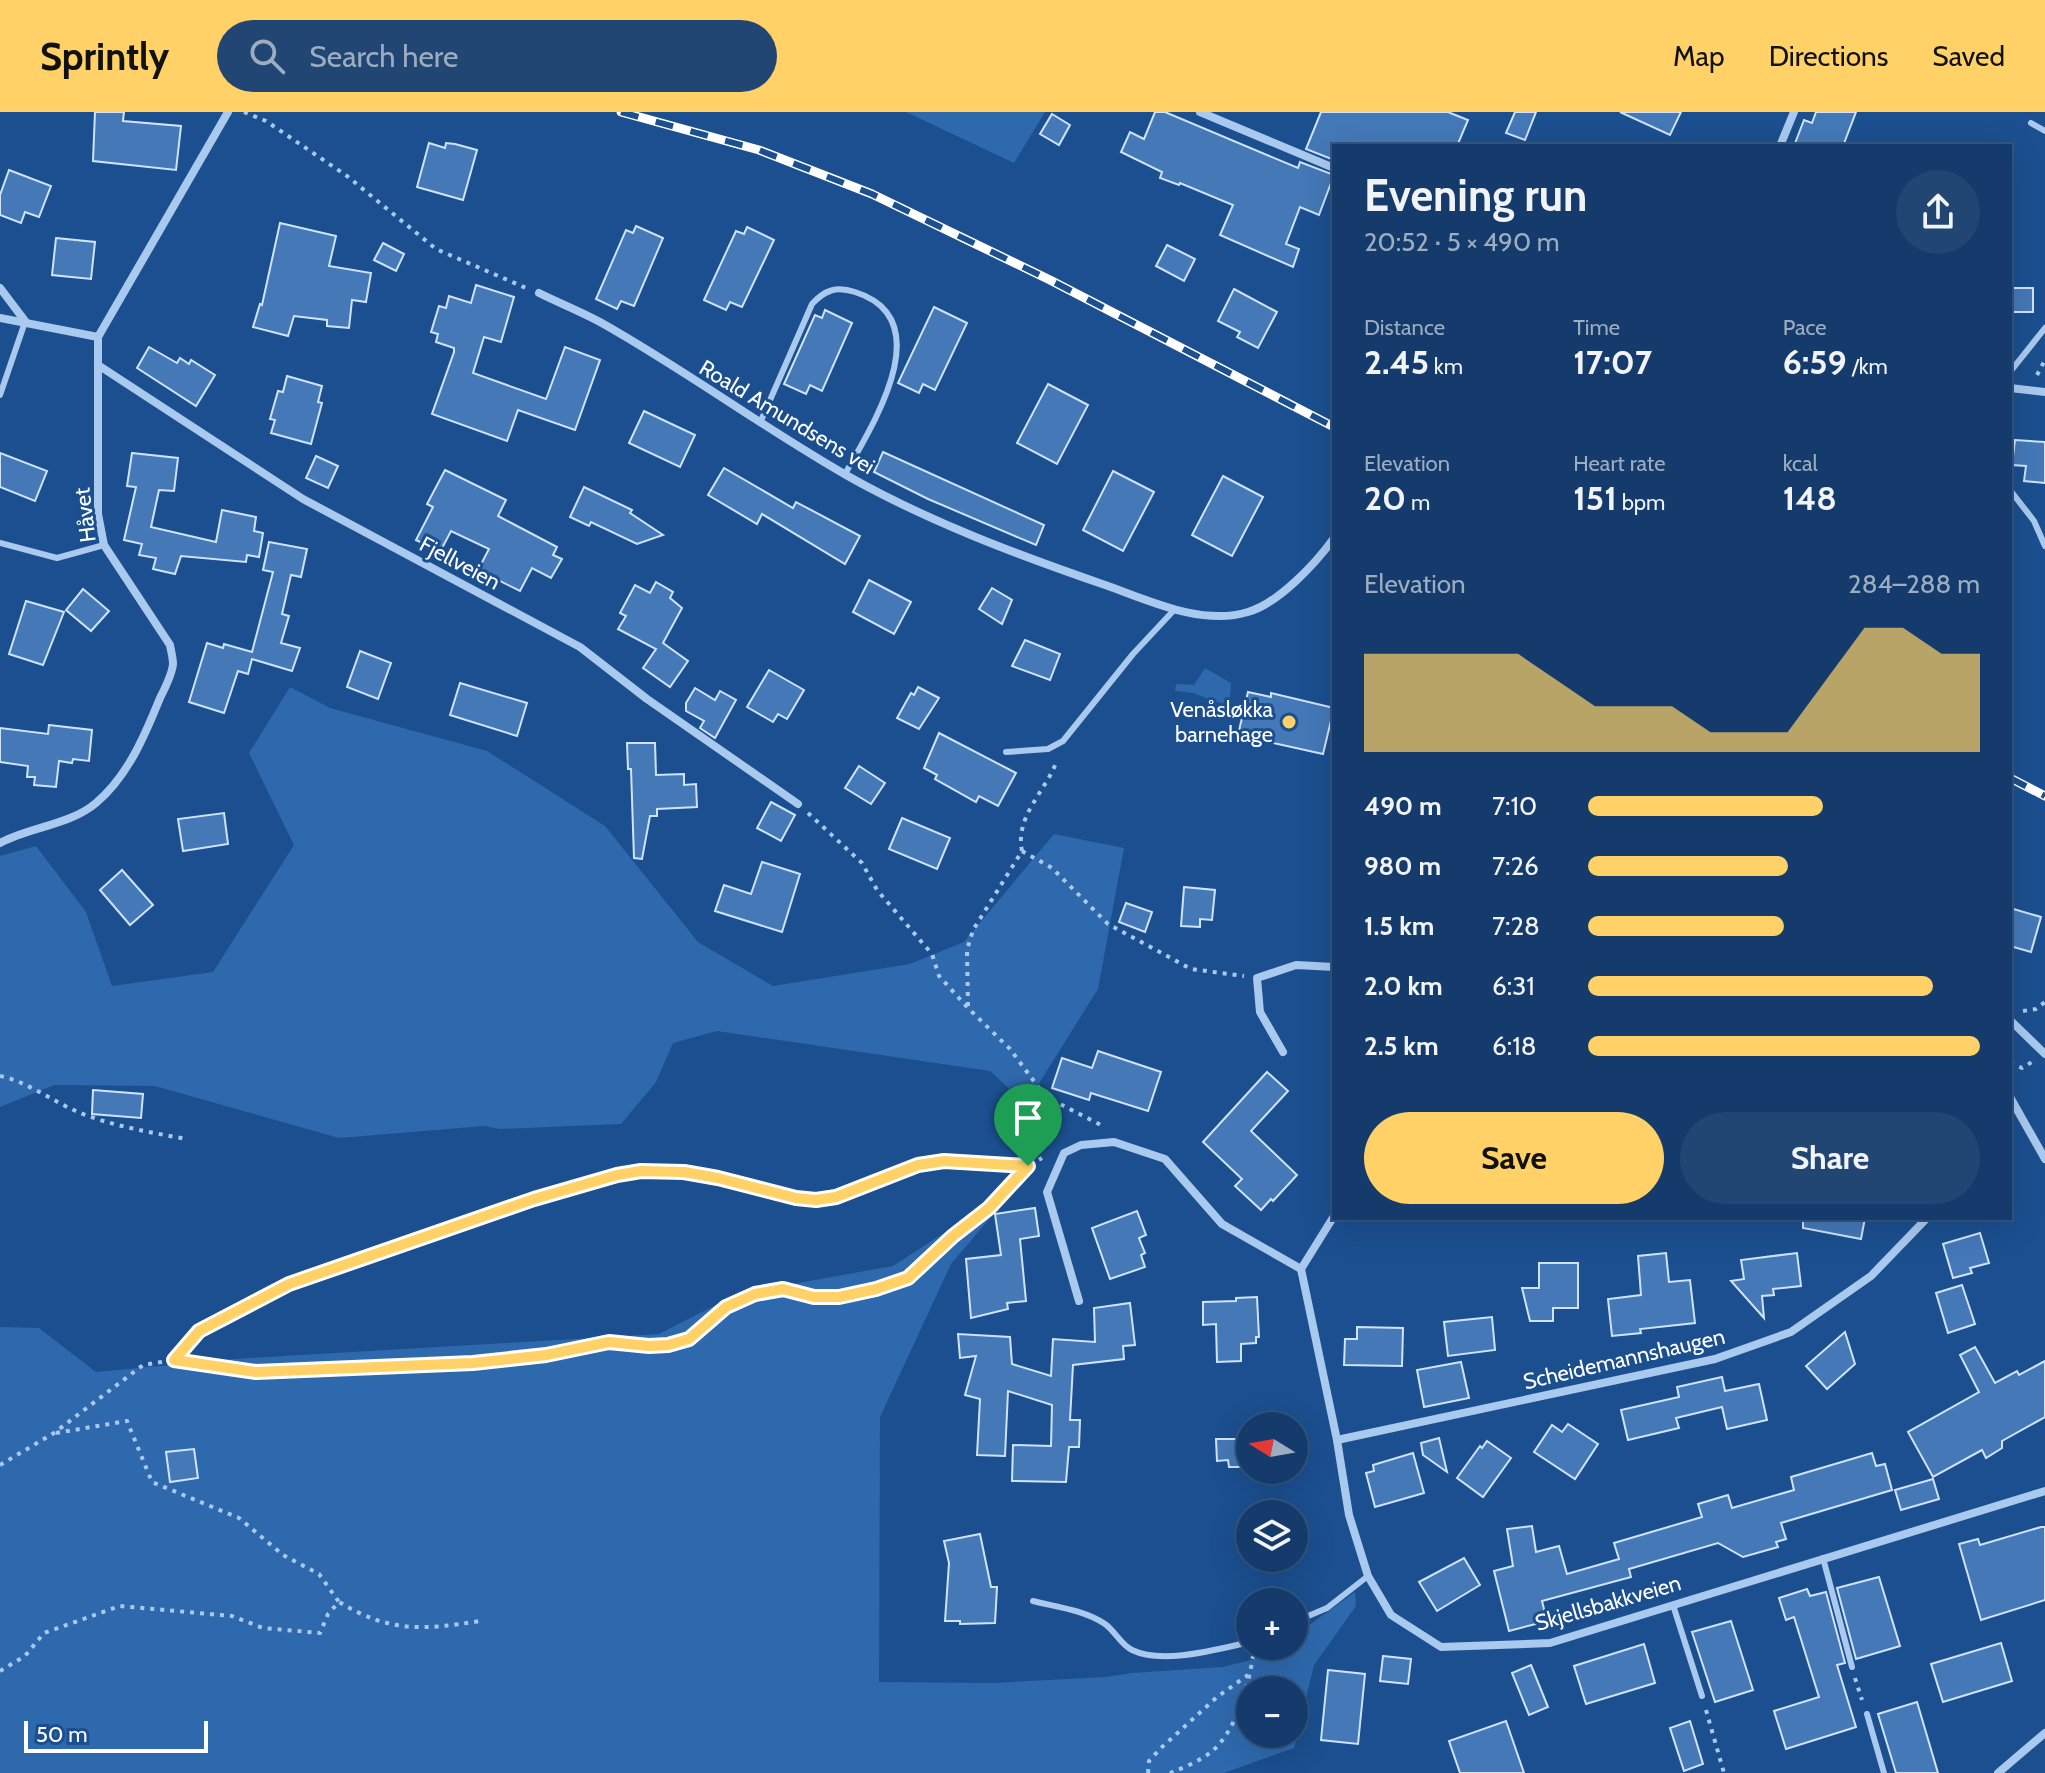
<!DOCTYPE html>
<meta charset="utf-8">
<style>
body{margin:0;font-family:Cabin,sans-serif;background:#214673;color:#f1f3f6;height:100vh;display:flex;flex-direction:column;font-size:30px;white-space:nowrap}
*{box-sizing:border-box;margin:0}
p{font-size:26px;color:#9dadc1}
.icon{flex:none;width:44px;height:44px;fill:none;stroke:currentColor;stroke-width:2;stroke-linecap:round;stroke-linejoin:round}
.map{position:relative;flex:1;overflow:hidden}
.side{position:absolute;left:1332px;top:32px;width:680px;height:1076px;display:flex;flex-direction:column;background:#143b6b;border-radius:0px;box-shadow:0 8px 32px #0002,0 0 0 2px #33557e}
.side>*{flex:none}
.needle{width:52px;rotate:281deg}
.buttons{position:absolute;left:1236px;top:1300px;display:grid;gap:16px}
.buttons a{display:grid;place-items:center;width:72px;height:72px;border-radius:50%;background:#143b6b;box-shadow:0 8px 32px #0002,0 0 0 2px #33557e;font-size:40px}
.scale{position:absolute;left:24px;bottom:20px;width:184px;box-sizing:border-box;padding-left:8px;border:4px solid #fff;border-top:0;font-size:22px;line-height:28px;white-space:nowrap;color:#fff;-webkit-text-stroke:6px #1b4f8f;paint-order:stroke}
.pin{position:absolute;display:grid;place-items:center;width:68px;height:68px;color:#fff;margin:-82px -34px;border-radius:50% 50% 50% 0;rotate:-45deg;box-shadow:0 0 8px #0007}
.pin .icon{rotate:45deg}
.round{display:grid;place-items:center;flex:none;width:84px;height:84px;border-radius:42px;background:#214673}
.head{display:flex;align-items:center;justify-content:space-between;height:136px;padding:0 32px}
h1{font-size:44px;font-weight:800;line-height:60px}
.metrics{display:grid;grid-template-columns:repeat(3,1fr);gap:12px;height:136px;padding:8px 32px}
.metrics div{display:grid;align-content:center}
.metrics b{font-size:34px;font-weight:800}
.metrics small{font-size:22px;font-weight:400}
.metrics p{font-size:22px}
.chart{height:224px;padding:16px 32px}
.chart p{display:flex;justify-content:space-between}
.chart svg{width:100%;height:144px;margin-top:8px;fill:#ffd166;opacity:.7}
.action{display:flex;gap:16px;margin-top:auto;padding:16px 32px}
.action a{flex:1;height:92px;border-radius:48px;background:#ffd166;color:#111;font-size:32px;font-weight:800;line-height:92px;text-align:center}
.action a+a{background:#214673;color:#f1f3f6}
ul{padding:0 32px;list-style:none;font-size:26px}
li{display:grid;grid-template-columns:128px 96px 1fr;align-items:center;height:60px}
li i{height:20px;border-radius:10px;background:#ffd166}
header{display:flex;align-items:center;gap:48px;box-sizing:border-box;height:112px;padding:0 40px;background:#ffd166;color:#111}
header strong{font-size:38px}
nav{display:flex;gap:44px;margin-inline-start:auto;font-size:28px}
.search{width:560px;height:72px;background:#214673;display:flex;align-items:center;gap:20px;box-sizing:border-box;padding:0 28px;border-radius:44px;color:#9dadc1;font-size:30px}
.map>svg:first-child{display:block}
.green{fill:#2e69ad;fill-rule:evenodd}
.building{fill:#4478b7;stroke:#cfe3fa;stroke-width:2}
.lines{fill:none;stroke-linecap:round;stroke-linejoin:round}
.path{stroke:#a9c9ee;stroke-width:4;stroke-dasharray:4 6;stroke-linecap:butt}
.lane{stroke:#a9c9ee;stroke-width:6}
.street{stroke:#a9c9ee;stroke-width:8}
.rail-casing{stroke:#fff;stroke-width:9}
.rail{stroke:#1b4f8f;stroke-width:6;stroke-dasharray:18;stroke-linecap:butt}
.route-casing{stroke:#fff;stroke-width:16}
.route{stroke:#ffd166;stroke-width:10}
.poi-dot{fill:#ffd166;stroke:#1b4f8f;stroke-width:3}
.labels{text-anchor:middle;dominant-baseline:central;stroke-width:6;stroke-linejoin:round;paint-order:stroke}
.street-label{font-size:22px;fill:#fff;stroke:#1b4f8f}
.poi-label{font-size:22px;fill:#fff;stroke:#1b4f8f;text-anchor:end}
</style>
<header>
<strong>Sprintly</strong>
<div class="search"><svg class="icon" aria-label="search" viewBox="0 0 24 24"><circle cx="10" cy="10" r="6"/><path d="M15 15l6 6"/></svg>Search here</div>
<nav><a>Map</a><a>Directions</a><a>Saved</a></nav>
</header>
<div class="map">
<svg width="2045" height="1661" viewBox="0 0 2045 1661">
<rect width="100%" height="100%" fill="#1b4f8f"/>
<g class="green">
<polygon points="906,0 1045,0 1014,51"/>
<polygon points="1205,556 1231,571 1230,587 1225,593 1193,581 1175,579 1176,572 1194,573"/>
<path d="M290,575L330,596L487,639L605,714L698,830L773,874L910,852L964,830L1054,722L1124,736L1098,877L1038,973L1058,1012L1023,1067L951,1152L880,1305L879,1570L992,1571L1106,1565L1132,1561L1223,1555L1266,1544L1280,1534H1294V1524L1355,1480L1356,1494L1314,1553L1294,1636L1224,1661H0V1215L39,1216L96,1260L234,1247L659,1222L737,1182L893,1154L990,1091L1047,1012L990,959L717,919L673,931L656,970L621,1012L499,1017L484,1014L339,1026L155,974L54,973L0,995V744L36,734L86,800L112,874L213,860L294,733L249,641ZM1250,1578H1294V1622H1250Z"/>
</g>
<g class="building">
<polygon points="95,0 124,0 123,9 181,14 176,58 93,49"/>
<polygon points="1155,0 1165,0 1298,56 1300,50 1334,63 1319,103 1300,95 1286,132 1299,137 1293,155 1220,123 1233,93 1180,71 1179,73 1160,66 1162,60 1121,40 1130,20 1144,27"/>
<polygon points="1321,0 1448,0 1468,8 1457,34 1334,34 1334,48 1306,37"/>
<polygon points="1515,0 1536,0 1525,28 1506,21"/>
<polygon points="1620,0 1681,0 1670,23"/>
<polygon points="1816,0 1856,0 1843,34 1794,34 1804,8 1812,11"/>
<polygon points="1052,2 1070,13 1059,33 1040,22"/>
<polygon points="429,31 445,36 446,31 455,32 477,38 463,88 417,75"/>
<polygon points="9,58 51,74 39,105 25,100 21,111 0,103 0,83"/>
<polygon points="280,111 336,124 329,154 371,161 366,190 352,188 349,216 327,214 327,208 294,204 288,224 253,215 260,192 262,193"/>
<polygon points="636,114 663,126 634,194 621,189 617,197 596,187 626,118 633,121"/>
<polygon points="747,115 774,128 742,195 730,190 726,198 704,188 736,119 744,122"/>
<polygon points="56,126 95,130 91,167 52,163"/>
<polygon points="383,131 404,142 396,159 374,148"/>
<polygon points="1167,133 1195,147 1184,169 1156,154"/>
<polygon points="476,173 514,185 501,230 484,225 473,261 546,287 565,235 600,248 575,318 518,298 507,329 432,302 454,240 454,236 436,230 438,222 431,220 439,194 446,196 449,184 471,191"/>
<rect x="2010" y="176" width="23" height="24"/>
<polygon points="1234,177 1277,200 1258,236 1237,225 1240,220 1218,209"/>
<polygon points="934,195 967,211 935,278 923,272 919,281 898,271"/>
<polygon points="825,198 852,211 822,279 810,273 806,282 784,272 815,203 822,206"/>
<polygon points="149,235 177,251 180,246 189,252 191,248 215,263 196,294 137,256"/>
<polygon points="287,264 322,274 318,290 322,291 311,332 271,321 275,308 270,307 278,279 283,280"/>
<polygon points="1048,272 1088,293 1057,352 1017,331"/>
<polygon points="644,299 695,323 680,355 629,331"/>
<polygon points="2015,328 2045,330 2045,371 2024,369 2026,354 2012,353"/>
<polygon points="883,340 1044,413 1036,433 928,387 874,360"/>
<polygon points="0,341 47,359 35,389 0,375"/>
<polygon points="132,341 178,346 174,379 159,378 151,415 216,430 222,398 256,405 254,419 263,421 259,445 247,443 246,450 181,444 175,462 153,457 156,446 139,443 142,432 124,428 136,375 127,374"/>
<polygon points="316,344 338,354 328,376 306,366"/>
<polygon points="724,356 793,396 796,390 860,424 845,452 762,402 757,412 708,383"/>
<polygon points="445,358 506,388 498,404 557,435 553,443 562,447 551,466 532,456 520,479 478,458 489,437 451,419 440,440 416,428 433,395 427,392"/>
<polygon points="1113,359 1154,380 1123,439 1083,418"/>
<polygon points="1223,364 1263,385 1232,444 1192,423"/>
<polygon points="584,375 632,398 630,401 663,423 637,432 591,410 589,414 570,405"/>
<polygon points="269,430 307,437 301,465 291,463 282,502 289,504 281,531 300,536 292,559 252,547 248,562 238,559 224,601 189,590 207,531 223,536 224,532 252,540 273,460 263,458"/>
<polygon points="869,468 911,490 894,522 853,500"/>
<polygon points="656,470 673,480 670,486 682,496 663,531 688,549 670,575 643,556 656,537 618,517 626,504 620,501 635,473 650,481"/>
<polygon points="992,476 1012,488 1002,512 979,497"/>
<polygon points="83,477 109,499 91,519 66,498"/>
<polygon points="26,489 64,500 43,553 9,542"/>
<polygon points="1025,528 1060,542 1050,568 1012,554"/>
<polygon points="360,539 391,551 378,587 347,575"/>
<polygon points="769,558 804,578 787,607 778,602 773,610 747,595"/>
<polygon points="460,571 527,591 517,624 450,603"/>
<polygon points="918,575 939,586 919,617 897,606 911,581 914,583"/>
<polygon points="695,576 715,588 720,579 736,588 715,626 700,616 704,609 686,599 686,591"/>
<polygon points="1248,580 1271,585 1271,581 1334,596 1323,642 1238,623"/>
<polygon points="49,613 92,618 89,649 73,647 72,651 59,649 56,675 34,673 35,665 27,665 28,654 0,650 0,616 48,622"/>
<polygon points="939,621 1016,661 998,694 979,684 976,690 935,667 937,663 924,656"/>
<polygon points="627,631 655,631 656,663 684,662 684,673 696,672 697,695 657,697 657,704 650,704 642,747 634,746 631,657 628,657"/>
<polygon points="859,654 885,671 871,692 845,676"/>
<polygon points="771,690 795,703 781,729 757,716"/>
<polygon points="224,701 228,732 183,739 178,707"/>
<polygon points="902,706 950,726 937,757 889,737"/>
<polygon points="762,750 800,762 782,820 715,799 724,773 751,782"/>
<polygon points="122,758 153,793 130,813 100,778"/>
<polygon points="1184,775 1215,778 1212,808 1200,807 1200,815 1181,814"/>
<polygon points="1126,791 1152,800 1145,820 1119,810"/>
<polygon points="2010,796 2041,805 2031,840 2010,834"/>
<polygon points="1098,939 1161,960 1148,999 1091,981 1089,988 1052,976 1062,946 1092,956"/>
<polygon points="1267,960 1288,979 1251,1019 1297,1063 1273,1089 1271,1087 1261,1098 1235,1074 1242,1067 1203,1030"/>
<polygon points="93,978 143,982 141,1006 92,1002"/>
<polygon points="1035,1096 1039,1124 1020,1127 1026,1189 1007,1191 1008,1197 971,1206 966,1147 1001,1143 995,1102"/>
<polygon points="1137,1099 1146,1123 1139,1126 1145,1141 1141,1143 1145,1155 1110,1167 1092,1116"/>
<polygon points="1803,1106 1865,1106 1861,1127 1803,1116"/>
<polygon points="1980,1121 1989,1151 1970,1156 1972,1161 1953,1166 1943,1132"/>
<polygon points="1666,1141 1669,1170 1690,1168 1695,1211 1640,1217 1641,1221 1612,1224 1608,1187 1641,1183 1638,1144"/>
<polygon points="1797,1141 1801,1174 1773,1177 1774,1183 1762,1184 1764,1206 1731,1169 1744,1167 1741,1148"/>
<polygon points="1539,1151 1578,1151 1578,1196 1553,1196 1553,1209 1530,1209 1522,1176 1539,1176"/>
<polygon points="1962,1173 1975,1212 1948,1221 1936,1181"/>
<polygon points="1257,1185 1259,1225 1256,1225 1256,1231 1241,1232 1241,1249 1217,1250 1216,1212 1203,1213 1203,1190 1236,1189 1236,1186"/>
<polygon points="1130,1191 1135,1233 1123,1234 1124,1247 1073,1253 1070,1308 1080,1308 1079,1335 1069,1335 1066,1370 1012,1369 1013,1333 1051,1334 1052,1293 1008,1279 1005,1344 977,1343 980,1287 965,1283 976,1244 960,1246 958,1222 1010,1225 1012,1252 1051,1264 1053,1227 1095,1230 1094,1196"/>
<polygon points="1492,1205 1495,1238 1448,1244 1444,1210"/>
<polygon points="1357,1215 1403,1216 1402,1254 1344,1253 1345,1227 1357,1227"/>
<polygon points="1845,1220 1855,1252 1827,1277 1806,1254"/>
<polygon points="1975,1235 1995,1271 2017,1259 2019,1263 2045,1249 2045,1305 2002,1329 2002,1336 1986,1346 1982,1338 1933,1365 1908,1320 1979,1280 1960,1243"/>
<polygon points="1461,1250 1469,1286 1424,1295 1417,1258"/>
<polygon points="1722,1265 1725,1279 1759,1272 1767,1308 1727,1317 1722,1295 1676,1306 1679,1316 1628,1328 1621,1298 1679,1285 1677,1275"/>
<polygon points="1568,1312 1598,1332 1575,1367 1534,1340 1552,1313 1562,1320"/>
<polygon points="1439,1326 1447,1360 1423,1343 1421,1331"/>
<polygon points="1216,1327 1250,1327 1250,1355 1229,1355 1228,1348 1217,1349"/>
<polygon points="1487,1329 1511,1346 1483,1385 1457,1366 1480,1334 1482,1336"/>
<polygon points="194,1337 198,1366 170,1370 166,1340"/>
<polygon points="1413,1341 1424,1381 1375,1395 1366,1361 1374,1359 1373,1353"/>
<polygon points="1872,1341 1876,1354 1885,1352 1892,1378 1781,1411 1786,1427 1776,1430 1778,1435 1743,1445 1718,1431 1629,1457 1631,1465 1542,1489 1547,1509 1509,1519 1494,1459 1513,1454 1507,1417 1532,1414 1536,1440 1559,1434 1567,1462 1619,1447 1614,1431 1702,1405 1698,1392 1728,1383 1732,1396 1794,1378 1791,1365"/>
<polygon points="1933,1367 1939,1387 1901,1398 1895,1378"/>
<polygon points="2041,1415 2045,1415 2045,1488 1981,1508 1959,1432 1978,1427 1980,1433"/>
<polygon points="980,1422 991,1475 997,1475 995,1511 960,1512 960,1509 945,1509 949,1451 944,1429"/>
<polygon points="1464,1446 1480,1473 1437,1499 1419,1470"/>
<polygon points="1879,1465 1900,1534 1856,1547 1837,1476"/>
<polygon points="1807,1477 1810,1484 1826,1480 1845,1551 1837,1553 1856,1615 1786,1637 1774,1599 1819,1585 1794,1505 1786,1508 1779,1486"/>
<polygon points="1731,1509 1753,1578 1715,1590 1692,1520"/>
<polygon points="2001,1531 2012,1569 1943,1590 1931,1552"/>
<polygon points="1644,1532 1655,1571 1586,1592 1574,1554"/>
<polygon points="1383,1544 1411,1547 1408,1572 1380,1569"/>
<polygon points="1531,1553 1548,1595 1529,1603 1512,1561"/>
<polygon points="1328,1558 1365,1562 1358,1632 1321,1628"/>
<polygon points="1917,1590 1938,1661 1896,1661 1878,1602"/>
<polygon points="1506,1609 1524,1661 1460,1661 1449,1629"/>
<polygon points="1690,1609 1703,1652 1684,1659 1670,1616"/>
</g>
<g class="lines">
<g class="path">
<polyline points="244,0 266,9 347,64 436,137 526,176"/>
<polyline points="2037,263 2045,248"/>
<polyline points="808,701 862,751 877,778 932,842 939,864 968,896 1010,937 1039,976 1052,988 1101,1013"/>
<polyline points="1022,739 1052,756 1108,812 1191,857 1244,864"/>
<path d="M968,894L967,838L973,818L1022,739C1015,705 1044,681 1056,651"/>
<polyline points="2023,899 2036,897 2045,890"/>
<polyline points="2010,953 2013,952 2022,956 2032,950"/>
<path d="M0,964C26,969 52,989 78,1000C112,1014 149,1020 186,1027"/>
<polyline points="174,1248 199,1219 289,1172 534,1087 617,1063 641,1059 684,1060 718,1066 796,1086 816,1088 836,1085 918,1053 944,1049 1027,1054"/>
<polyline points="56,1321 127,1309 152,1370 239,1406 283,1443 319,1462 339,1490"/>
<polyline points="0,1353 54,1321 143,1253 174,1248 256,1260 473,1251 546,1243 609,1230 649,1234 668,1233 689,1227 726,1195 755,1182 783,1177 814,1185 839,1185 876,1177 908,1166 953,1124 989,1096 1028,1054 1042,1046"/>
<path d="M0,1559L25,1544L44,1521L120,1494L232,1504L263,1516L320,1521L328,1502L339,1490C391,1521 422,1518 480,1509"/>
<polyline points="1855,1566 1862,1588"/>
<polyline points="1706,1598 1724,1661"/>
<polyline points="1148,1661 1149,1649 1161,1636 1217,1585 1248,1563"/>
<path d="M1170,1661C1183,1656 1199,1649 1210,1641C1236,1620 1248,1576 1253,1544"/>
</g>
<g class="lane">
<polyline points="2031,11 2045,19"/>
<polyline points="2010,260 2045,216"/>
<polyline points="0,283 25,210"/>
<path d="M760,311L812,192C825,178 836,174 855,180C941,207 872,314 845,362"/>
<polyline points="2010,378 2034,409 2045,434"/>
<polyline points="0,431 57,446 104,433"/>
<polyline points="1006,640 1048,637 1063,629 1133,542 1175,497"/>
<polyline points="1823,1446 1852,1555"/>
<path d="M1033,1489C1057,1495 1084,1498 1105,1512C1115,1519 1121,1533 1132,1538C1163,1553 1218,1537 1250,1530"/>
<polyline points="1673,1493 1702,1584"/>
<polyline points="1294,1510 1327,1496 1368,1464"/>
<polyline points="1867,1602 1884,1661"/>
</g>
<g class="street">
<polyline points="1200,0 1334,56"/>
<polyline points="1780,34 1794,0"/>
<polyline points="0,176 25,209"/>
<path d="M539,181C559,191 580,199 600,210C684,257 762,315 846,363C929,410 1018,443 1108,474C1150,489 1202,514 1248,500C1279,491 1316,451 1334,426"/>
<polyline points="0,206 98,225"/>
<polyline points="98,253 303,387 580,535 647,587 798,692"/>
<polyline points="2010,276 2045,280"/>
<path d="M0,731C30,715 70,713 96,691C128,664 145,623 160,586C165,576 172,563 173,552C173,546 171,539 170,533L104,433L98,402V225L228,0"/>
<polyline points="2010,908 2045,942"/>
<polyline points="1283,940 1260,900 1257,866 1296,853 1334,855"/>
<polyline points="2010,985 2045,1047"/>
<polyline points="1301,1157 1337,1328 1349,1403 1368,1464 1391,1503 1441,1535 1550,1531 2045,1379"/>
<polyline points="1079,1189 1047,1080 1064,1041 1081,1033 1114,1030 1165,1047 1222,1112 1301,1157 1334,1104"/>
<polyline points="1337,1328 1715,1247 1791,1220 1871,1164 1927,1106"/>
<polyline points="1998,1661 2045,1621"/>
</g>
<defs>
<g id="rail">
<polyline points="621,0 759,38 872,82 1050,168 1334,315"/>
<polyline points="2010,666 2045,684"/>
</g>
</defs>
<use href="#rail" class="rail-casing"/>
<use href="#rail" class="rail"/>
</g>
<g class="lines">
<defs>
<polygon id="route" points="944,1049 1028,1054 989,1096 953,1124 908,1166 876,1177 839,1185 814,1185 783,1177 755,1182 726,1195 689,1227 668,1233 649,1234 609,1230 546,1243 473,1251 256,1260 174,1248 199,1219 289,1172 534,1087 617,1063 641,1059 684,1060 718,1066 796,1086 816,1088 836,1085 918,1053"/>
</defs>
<use href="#route" class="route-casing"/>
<use href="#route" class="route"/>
</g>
<circle class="poi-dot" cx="1289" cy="610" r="8"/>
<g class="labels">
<g class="street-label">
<text transform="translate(787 305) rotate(31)">Roald Amundsens vei</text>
<text transform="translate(85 403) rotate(-97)">Håvet</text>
<text transform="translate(460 451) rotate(28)">Fjellveien</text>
<text transform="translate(1624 1247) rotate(-13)">Scheidemannshaugen</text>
<text transform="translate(1608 1491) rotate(-16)">Skjellsbakkveien</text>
</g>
<g class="poi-label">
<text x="1273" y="597">Venåsløkka<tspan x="1273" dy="25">barnehage</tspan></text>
</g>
</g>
</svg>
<div class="buttons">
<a><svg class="needle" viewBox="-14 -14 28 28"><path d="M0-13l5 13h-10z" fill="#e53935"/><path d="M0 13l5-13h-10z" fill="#9dadc1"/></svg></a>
<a><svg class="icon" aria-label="layers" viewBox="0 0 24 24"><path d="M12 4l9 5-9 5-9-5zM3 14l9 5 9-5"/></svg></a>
<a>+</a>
<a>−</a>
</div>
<div class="scale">50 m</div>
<div class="pin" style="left:1028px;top:1054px;background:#1e9e55"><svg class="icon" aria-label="arrive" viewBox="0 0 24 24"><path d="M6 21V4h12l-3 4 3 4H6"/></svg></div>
<section class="side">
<div class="head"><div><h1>Evening run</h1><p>20:52 · 5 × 490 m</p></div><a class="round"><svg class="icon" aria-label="share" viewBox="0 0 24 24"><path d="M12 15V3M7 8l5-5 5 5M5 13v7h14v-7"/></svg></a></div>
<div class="metrics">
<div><p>Distance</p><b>2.45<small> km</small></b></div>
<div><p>Time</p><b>17:07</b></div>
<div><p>Pace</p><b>6:59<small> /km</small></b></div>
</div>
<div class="metrics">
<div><p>Elevation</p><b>20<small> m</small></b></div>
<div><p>Heart rate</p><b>151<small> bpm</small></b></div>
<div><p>kcal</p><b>148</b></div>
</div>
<div class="chart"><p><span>Elevation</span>284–288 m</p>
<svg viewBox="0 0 160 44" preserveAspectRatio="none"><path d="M0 44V14L10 14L20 14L30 14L40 14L50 22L60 30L70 30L80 30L90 38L100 38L110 38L120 22L130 6L140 6L150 14L160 14V44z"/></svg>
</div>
<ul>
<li><b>490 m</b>7:10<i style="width:60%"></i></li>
<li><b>980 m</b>7:26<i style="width:51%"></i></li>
<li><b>1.5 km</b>7:28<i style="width:50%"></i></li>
<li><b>2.0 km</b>6:31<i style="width:88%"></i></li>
<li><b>2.5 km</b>6:18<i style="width:100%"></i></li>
</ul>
<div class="action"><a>Save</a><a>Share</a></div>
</section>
</div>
